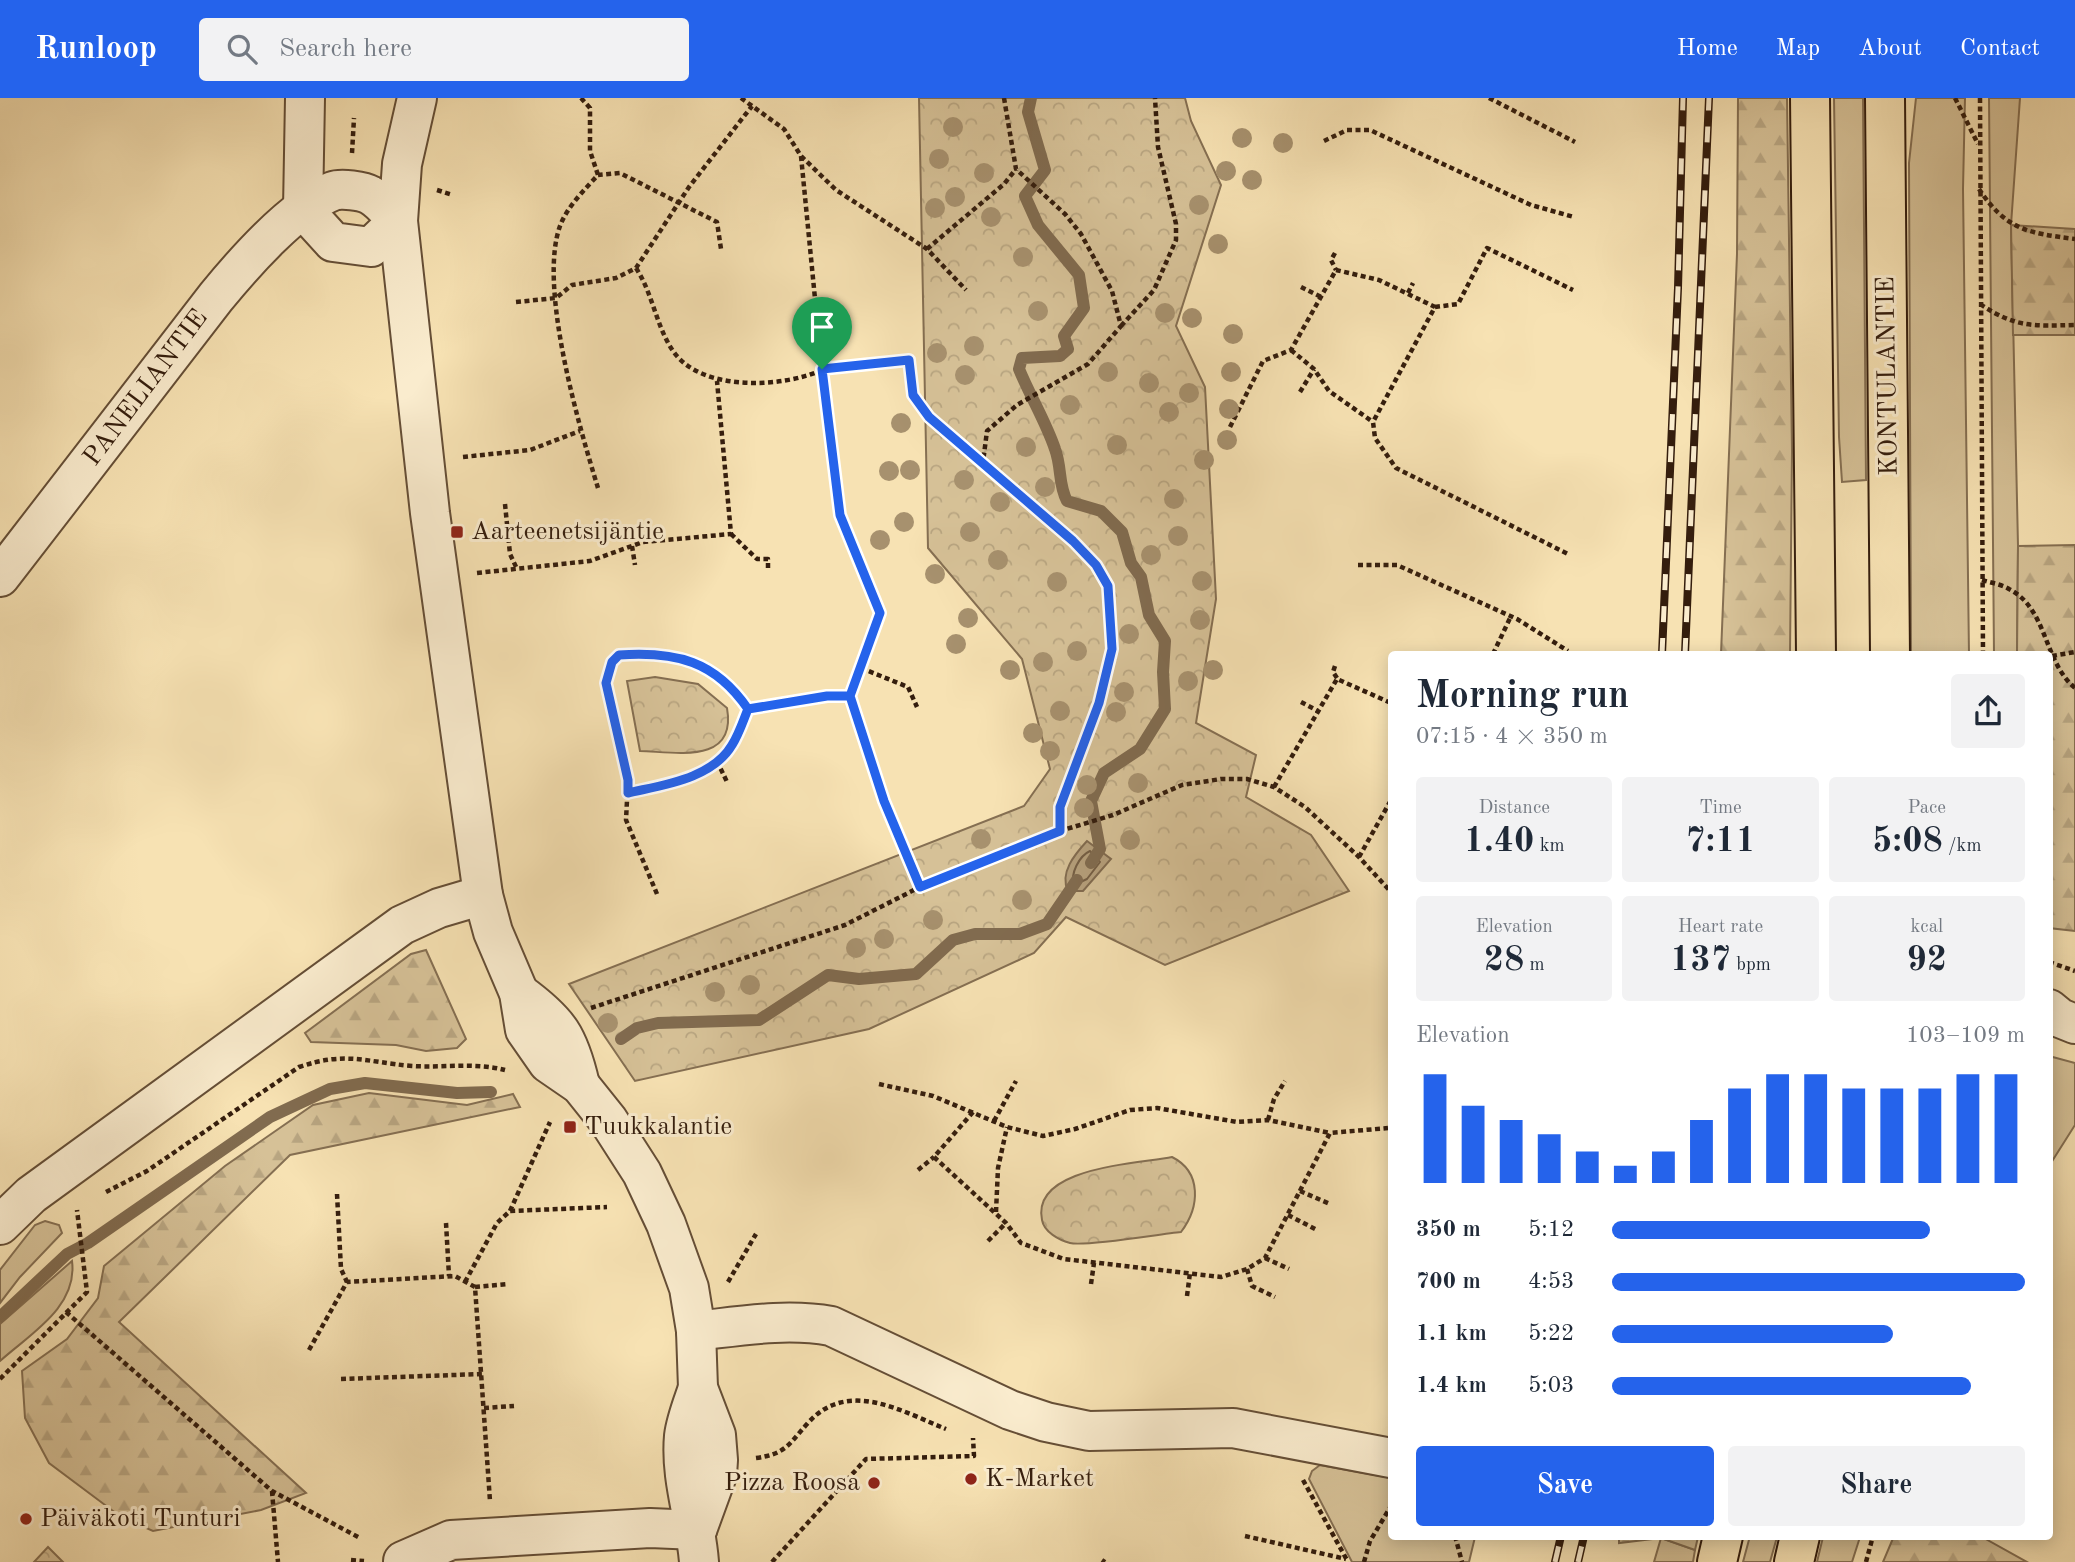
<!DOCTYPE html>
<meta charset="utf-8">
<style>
body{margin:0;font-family:"Old Standard TT",serif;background:#f2f2f3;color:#1f2937;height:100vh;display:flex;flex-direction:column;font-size:26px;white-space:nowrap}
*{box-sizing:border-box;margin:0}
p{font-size:23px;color:#747a83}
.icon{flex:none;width:38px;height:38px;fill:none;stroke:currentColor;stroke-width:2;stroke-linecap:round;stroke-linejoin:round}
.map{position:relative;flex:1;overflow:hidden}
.side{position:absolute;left:1388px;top:553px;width:665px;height:889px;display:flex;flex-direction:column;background:#fff;border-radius:7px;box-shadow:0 4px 18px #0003}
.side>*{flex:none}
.pin{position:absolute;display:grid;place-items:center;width:60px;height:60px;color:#fff;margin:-72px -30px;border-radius:50% 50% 50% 0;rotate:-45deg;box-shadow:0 0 7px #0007}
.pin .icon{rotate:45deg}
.round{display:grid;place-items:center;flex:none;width:74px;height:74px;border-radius:7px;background:#f2f2f3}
.head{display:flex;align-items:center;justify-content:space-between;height:119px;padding:0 28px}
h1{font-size:38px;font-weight:800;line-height:52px}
.metrics{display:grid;grid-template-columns:repeat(3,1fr);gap:10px;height:119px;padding:7px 28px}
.metrics div{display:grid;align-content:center;border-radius:7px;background:#f2f2f3;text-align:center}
.metrics b{font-size:35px;font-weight:800}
.metrics small{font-size:19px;font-weight:400}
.metrics p{font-size:19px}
.chart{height:196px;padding:14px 28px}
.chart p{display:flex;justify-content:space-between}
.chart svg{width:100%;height:126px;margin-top:7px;stroke:#2563eb;stroke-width:6}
.cta{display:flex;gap:14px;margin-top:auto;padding:14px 28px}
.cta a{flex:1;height:80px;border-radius:7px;background:#2563eb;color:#fff;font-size:28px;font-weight:800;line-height:80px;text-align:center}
.cta a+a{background:#f2f2f3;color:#1f2937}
ul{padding:0 28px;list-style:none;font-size:23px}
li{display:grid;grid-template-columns:112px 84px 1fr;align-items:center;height:52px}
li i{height:18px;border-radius:9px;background:#2563eb}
header{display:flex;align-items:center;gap:42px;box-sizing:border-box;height:98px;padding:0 35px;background:#2563eb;color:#fff}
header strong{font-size:33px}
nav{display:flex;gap:38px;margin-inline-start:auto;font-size:24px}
.search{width:490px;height:63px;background:#f2f2f3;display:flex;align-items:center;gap:18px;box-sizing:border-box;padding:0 24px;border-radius:7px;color:#747a83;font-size:26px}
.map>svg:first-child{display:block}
.green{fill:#d6c197;stroke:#856f52;stroke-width:2}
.forest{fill:url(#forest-firs);stroke:#856f52;stroke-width:2}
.park{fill:url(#park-crowns);stroke:#856f52;stroke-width:2}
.water{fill:#b59f7b;stroke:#816b4f;stroke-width:2}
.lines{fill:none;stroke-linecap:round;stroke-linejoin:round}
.shore{stroke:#745e44;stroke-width:2}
.stream{stroke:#816b4f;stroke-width:12}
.minor-casing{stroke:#654e36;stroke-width:42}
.tertiary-casing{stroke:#654e36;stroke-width:42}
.primary-casing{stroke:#341d0d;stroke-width:42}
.path{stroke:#341d0d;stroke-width:4.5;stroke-dasharray:5 3.5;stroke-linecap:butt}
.minor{stroke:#faecce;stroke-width:38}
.tertiary{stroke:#faecce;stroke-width:38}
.primary{stroke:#f7e2b3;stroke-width:38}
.rail-casing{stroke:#341d0d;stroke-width:8}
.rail{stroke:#faecce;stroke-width:5;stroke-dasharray:16;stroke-linecap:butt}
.tree{fill:#a7916e}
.route-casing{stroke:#fff;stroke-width:14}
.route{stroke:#2563eb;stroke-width:9}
.poi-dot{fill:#8f2418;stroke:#faecce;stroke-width:2.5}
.labels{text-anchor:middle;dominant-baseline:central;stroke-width:6;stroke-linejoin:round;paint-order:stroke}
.street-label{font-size:26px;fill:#341d0d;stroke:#faecce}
.poi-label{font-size:26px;fill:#341d0d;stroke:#faecce;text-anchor:start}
</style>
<header>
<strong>Runloop</strong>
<div class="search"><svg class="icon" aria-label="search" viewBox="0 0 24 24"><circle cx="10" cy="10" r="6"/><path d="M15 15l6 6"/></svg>Search here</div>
<nav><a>Home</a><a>Map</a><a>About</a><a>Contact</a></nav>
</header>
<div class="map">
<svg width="2075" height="1464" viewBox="0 0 2075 1464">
<defs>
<pattern id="forest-firs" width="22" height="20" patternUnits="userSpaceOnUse" patternTransform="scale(1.75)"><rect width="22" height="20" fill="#d6c197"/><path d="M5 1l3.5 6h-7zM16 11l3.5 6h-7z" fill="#b8a581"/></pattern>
<pattern id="park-crowns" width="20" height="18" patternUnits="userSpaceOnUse" patternTransform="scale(1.75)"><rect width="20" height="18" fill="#d6c197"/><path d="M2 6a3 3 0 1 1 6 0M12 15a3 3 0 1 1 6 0" fill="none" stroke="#b8a581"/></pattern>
</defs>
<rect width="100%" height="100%" fill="#f7e2b3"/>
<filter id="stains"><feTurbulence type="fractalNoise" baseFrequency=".00286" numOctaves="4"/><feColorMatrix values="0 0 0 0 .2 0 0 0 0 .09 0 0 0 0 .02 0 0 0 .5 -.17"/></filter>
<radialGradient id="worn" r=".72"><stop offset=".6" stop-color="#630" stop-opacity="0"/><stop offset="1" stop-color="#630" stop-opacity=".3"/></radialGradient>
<g class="green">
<polygon points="1834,0 1863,0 1866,382 1842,384 1839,339"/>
<polygon points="1916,0 1965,0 1963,91 1969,556 1911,556 1909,65"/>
<polygon points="1989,0 2020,0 2011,127 2018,448 2017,556 1994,556"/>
<polygon points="2049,958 2075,965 2075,1027 2049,1068"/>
<polygon points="45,1123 59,1127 62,1135 20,1179 0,1205 0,1172 35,1127"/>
<path d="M72,1163C78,1209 30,1236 0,1263V1226Z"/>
<polygon points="1320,1367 1391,1380 1391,1438 1475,1439 1469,1464 1352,1464 1309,1381 1312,1373"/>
<polygon points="1750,1438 1777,1439 1770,1464 1743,1464"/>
<polygon points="1823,1439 1860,1439 1852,1464 1817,1464"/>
<polygon points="1661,1440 1695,1452 1693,1464 1654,1464"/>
</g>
<g class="forest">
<polygon points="1738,0 1787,0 1792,353 1790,556 1721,556 1737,156"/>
<polygon points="2011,127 2075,131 2075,237 2013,237"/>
<polygon points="2075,447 2075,833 2049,830 2049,556 2017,556 2018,448"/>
<polygon points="426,852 466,941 457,950 426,953 396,947 311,944 305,935 411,856"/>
<polygon points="369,995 467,1007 513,996 520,1009 290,1057 119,1224 306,1395 261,1412 153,1433 121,1419 49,1365 25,1320 22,1273 67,1241 98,1200 104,1168 225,1068 313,1007"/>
<polygon points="1894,1438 1982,1439 2027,1464 1883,1464"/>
<polygon points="1619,1439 1619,1438 1698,1439 1695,1452 1661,1440 1619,1445"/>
</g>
<g class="park">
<polygon points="919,0 1185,0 1191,23 1221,87 1176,228 1205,289 1216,501 1196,625 1256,657 1246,699 1311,737 1349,793 1165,867 1066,819 1034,855 869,931 635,983 569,886 1024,708 1050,671 1022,561 928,450"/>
<path d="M655,579L698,586L727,610C737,667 676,654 640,653L627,583Z"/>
<path d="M1172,1059C1202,1074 1200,1109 1181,1134C1159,1136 1086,1149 1070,1145C1059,1142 1044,1134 1042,1122C1031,1069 1137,1066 1172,1059Z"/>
<polygon points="48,1449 63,1464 34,1464"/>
</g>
<path class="water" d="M1087,743L1111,761L1083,793H1068C1059,775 1075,756 1087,743Z"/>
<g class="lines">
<path class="shore" d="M1090,753L1100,764L1087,781L1074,787C1070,776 1079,758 1090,753Z"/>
<g class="stream">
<path d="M1031,0L1028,14L1045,72L1025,98L1038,127L1079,177L1084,210L1064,238L1068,251L1060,258L1022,260L1019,271C1030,298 1046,324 1055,351C1062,370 1058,386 1067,403L1101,413L1122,434L1131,465L1141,479L1149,517L1165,543L1163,574L1165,611L1140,651L1104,675L1091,703L1100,751L1091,765"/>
<polyline points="621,941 637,930 658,925 759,922 828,877 859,881 916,876 953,842 975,836 1020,836 1047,826 1077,782"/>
<polyline points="0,1219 67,1156 88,1145 270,1019 330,991 365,985 457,995 491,994"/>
</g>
<defs>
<g id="minor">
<polyline points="303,111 305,0"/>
<path d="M0,479L216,199C243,166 294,108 333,93C341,90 363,93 370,97C380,102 390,115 398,123L371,149L333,144L303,111"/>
<polyline points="0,1127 31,1097 402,827 439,810 483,797"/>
<path d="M696,1233C741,1228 786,1220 831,1228L1010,1312L1046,1324L1089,1333L1233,1330L1391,1360"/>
<polyline points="403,1463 451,1442 650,1430 697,1432"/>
</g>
<g id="tertiary">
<polyline points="417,0 402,66 398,123 430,415 483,797 493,834 519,895 525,932 548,965 580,987 608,1022 642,1075 666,1126 689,1190 696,1233 698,1290 716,1337 718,1362 717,1377 697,1432"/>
<path d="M519,895C559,924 569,939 580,987"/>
<polyline points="2049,911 2060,920 2075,926"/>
<path d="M698,1290C693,1305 686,1322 684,1338C680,1381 696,1422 699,1464"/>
</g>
<g id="primary">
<polyline points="1810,0 1816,556"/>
<polyline points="1885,0 1890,556"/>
<polyline points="1717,1464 1723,1438"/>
<polyline points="1794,1464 1800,1438"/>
</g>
</defs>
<use href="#minor" class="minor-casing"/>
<use href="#tertiary" class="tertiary-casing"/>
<use href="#primary" class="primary-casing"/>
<g class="path">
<polyline points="581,0 590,10 590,53 598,77"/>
<polyline points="741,0 784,31 801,58 836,92 927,151 966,192"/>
<polyline points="1004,0 1016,71 1065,116 1081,136 1112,193 1121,228 1088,266 1017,307 987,333 983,364 1096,467 1108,488 1113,551 1099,605 1060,709 1060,733"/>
<polyline points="1489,0 1575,44"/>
<polyline points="1955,0 1978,46"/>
<polyline points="1980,0 1983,556"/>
<polyline points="1324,43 1347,32 1370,32 1531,107 1574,119"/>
<polyline points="352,55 354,20"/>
<polyline points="801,58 822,272 910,262 913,297 945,335 983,364"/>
<path d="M1979,91C2006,132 2028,135 2075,141"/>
<polyline points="437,92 453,97"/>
<polyline points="927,151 1004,86 1016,71"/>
<polyline points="1335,155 1331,162 1336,172"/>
<path d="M636,170C653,196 656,228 673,253C701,294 782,290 822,272L840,417L879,515L850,598L884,703L920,789"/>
<polyline points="1301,189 1321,199"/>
<polyline points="1408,195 1413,185"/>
<polyline points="516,204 556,200 572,187 616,180 636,170 689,89 752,8"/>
<path d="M1980,206C2016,230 2033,228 2075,227"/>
<polyline points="1435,209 1458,206 1487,150 1573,192"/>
<polyline points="1121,228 1154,192 1176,142 1176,126 1158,49 1155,0"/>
<polyline points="1291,252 1314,271 1329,293 1373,324"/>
<polyline points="1300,294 1314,271"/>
<polyline points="1230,329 1263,263 1291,252 1336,172 1379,182 1435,209 1373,324 1375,340 1396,370 1570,457"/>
<polyline points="463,359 530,352 580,333"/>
<path d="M598,390C579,328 538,189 560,128C567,109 585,91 598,77L620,75L717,124L721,151"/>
<polyline points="505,406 510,456 517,471"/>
<polyline points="731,436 757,461 768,461 768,470"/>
<polyline points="632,448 635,467"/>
<polyline points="1358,467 1397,467 1517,521 1568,553"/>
<polyline points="477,475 590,463 643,444 731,436 717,283"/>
<path d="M1982,482C1991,485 2001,486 2009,491C2048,511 2043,563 2075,590"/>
<polyline points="1493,556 1511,518"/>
<polyline points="2052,558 2075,554"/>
<polyline points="1335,568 1333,574 1337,580"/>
<polyline points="861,570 908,589 917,609"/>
<polyline points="1301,604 1318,613"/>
<polyline points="717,663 728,686"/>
<polyline points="1274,689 1337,581 1391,605"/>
<path d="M628,695C662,687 712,681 732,647C739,636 743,623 748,611"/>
<polyline points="1359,759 1391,702"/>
<path d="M657,796L626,722L628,683L606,585L613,564L619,557C676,553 715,563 748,611L827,598H850"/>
<polyline points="2049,864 2075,873"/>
<polyline points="591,910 845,827 920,789 1060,733 1113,717 1182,687 1221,681 1247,681 1274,689 1305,709 1359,759 1391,794"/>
<polyline points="879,986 933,998 1007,1029 1043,1038 1075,1031 1130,1012 1157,1010 1237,1024 1268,1022 1330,1035"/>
<polyline points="973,1014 934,1059 1006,1125 1021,1145 1064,1161 1221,1179 1247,1171 1265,1160 1330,1035 1388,1030"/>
<polyline points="1268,1022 1274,1001 1285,983"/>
<polyline points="994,1023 1016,983"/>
<polyline points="918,1072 934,1059"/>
<polyline points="1300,1093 1330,1106"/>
<path d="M106,1094L147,1073L299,969C346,953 365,964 412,968C444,970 474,964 505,972"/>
<polyline points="337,1096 341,1171 347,1184"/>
<polyline points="510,1113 550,1024"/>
<polyline points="996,1114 998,1070 1007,1029"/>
<polyline points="1288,1117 1317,1132"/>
<polyline points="446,1125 449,1178"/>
<polyline points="988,1143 1006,1125"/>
<polyline points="1265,1160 1289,1171"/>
<polyline points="1247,1171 1252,1188 1275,1199"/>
<polyline points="465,1184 497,1125 510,1113 607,1109"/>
<polyline points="728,1184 756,1136"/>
<polyline points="1091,1186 1094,1165"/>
<polyline points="475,1189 508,1186"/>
<polyline points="1187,1198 1190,1175"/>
<polyline points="66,1214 272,1393 360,1440"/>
<polyline points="309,1252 347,1184 455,1178 475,1189 490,1403"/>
<polyline points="0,1281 87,1194 77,1112"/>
<polyline points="341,1281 482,1276"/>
<polyline points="484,1310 514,1308"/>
<path d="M756,1360C786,1356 789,1346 807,1326C847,1280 901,1313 946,1331"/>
<polyline points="1303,1382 1348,1464"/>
<polyline points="272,1393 278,1464"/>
<polyline points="1245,1438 1346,1461"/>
<polyline points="1455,1438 1462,1464"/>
<polyline points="351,1462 364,1463"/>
<polyline points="1102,1462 1105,1464"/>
<polyline points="772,1464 866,1361 974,1358 973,1340"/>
<polyline points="1364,1464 1370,1443 1391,1408"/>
<polyline points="1866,1464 1873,1438"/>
</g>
<use href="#minor" class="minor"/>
<use href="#tertiary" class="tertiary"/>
<use href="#primary" class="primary"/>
<defs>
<g id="rail">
<polyline points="1662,556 1678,190 1683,0"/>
<polyline points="1685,556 1709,0"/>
<polyline points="1555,1464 1561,1438"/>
<polyline points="1578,1464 1584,1438"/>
</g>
</defs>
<use href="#rail" class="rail-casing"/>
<use href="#rail" class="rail"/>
</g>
<g class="tree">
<circle cx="953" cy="29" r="10"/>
<circle cx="1242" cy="40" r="10"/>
<circle cx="1283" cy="45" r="10"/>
<circle cx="939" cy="61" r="10"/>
<circle cx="1226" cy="73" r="10"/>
<circle cx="984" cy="75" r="10"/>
<circle cx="1252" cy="82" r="10"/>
<circle cx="955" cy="99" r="10"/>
<circle cx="1199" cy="107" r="10"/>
<circle cx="935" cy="110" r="10"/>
<circle cx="991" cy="119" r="10"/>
<circle cx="1218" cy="146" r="10"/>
<circle cx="1023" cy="159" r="10"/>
<circle cx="1038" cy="213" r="10"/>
<circle cx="1165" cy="215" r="10"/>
<circle cx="1192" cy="220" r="10"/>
<circle cx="1233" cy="236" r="10"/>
<circle cx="974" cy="248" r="10"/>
<circle cx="937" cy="255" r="10"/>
<circle cx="1108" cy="274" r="10"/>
<circle cx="1231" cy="274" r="10"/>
<circle cx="965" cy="277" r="10"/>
<circle cx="1149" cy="285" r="10"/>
<circle cx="1189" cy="295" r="10"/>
<circle cx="1070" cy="307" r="10"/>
<circle cx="1229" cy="311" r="10"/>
<circle cx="1169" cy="314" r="10"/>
<circle cx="901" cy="325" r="10"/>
<circle cx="1227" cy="342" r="10"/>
<circle cx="1117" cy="347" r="10"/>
<circle cx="1026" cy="349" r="10"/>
<circle cx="1204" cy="362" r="10"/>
<circle cx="910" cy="372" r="10"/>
<circle cx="889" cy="373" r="10"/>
<circle cx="964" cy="382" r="10"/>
<circle cx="1045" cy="389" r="10"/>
<circle cx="1174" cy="401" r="10"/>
<circle cx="1000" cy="404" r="10"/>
<circle cx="904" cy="424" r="10"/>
<circle cx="970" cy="434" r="10"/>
<circle cx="1178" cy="438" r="10"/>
<circle cx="880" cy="442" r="10"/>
<circle cx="1151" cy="457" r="10"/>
<circle cx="998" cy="462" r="10"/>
<circle cx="935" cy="476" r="10"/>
<circle cx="1202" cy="483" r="10"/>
<circle cx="1057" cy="484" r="10"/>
<circle cx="968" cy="520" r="10"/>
<circle cx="1200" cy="522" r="10"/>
<circle cx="1129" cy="536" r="10"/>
<circle cx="956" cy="546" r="10"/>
<circle cx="1077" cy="553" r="10"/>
<circle cx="1043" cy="564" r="10"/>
<circle cx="1010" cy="572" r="10"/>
<circle cx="1213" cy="572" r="10"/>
<circle cx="1188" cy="583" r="10"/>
<circle cx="1124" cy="594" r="10"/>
<circle cx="1060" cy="613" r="10"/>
<circle cx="1116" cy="614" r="10"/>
<circle cx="1033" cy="635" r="10"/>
<circle cx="1050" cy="653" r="10"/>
<circle cx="1138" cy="685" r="10"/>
<circle cx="1087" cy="687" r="10"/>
<circle cx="1084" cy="710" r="10"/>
<circle cx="981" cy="741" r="10"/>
<circle cx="1130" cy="742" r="10"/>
<circle cx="1022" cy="802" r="10"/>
<circle cx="933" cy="822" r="10"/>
<circle cx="884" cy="841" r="10"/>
<circle cx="856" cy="850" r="10"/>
<circle cx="750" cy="887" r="10"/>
<circle cx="715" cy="894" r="10"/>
<circle cx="608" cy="925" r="10"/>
</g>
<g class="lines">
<defs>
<path id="route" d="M822,271L840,417L880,515L850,598H827L748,611C743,623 739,636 732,647C712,681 662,687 628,695V682L606,585L612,564L619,557C676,553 715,563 748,611L827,598H850L884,703L920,789L1060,733V709L1099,605L1112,551L1108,488L1096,467L1073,443L929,319L913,297L909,262L822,271"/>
</defs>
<use href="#route" class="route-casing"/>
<use href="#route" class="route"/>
</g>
<g class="poi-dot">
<rect x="450" y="427" width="14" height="14" rx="3.5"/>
<rect x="563" y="1022" width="14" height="14" rx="3.5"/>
<circle cx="971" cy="1381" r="7"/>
<circle cx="874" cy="1385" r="7"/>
<circle cx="26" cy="1421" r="7"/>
</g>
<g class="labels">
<g class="street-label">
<text transform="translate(1888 278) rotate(-91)">KONTULANTIE</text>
<text transform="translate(146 290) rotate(-53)">PANELIANTIE</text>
</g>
<g class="poi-label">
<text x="471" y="434">Aarteenetsijäntie</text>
<text x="584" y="1029">Tuukkalantie</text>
<text x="985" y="1381">K-Market</text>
<text x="860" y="1385" text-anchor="end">Pizza Roosa</text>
<text x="40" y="1421">Päiväkoti Tunturi</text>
</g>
</g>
<rect width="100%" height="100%" filter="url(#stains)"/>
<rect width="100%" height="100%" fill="url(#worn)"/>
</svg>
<div class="pin" style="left:822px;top:271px;background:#1e9e55"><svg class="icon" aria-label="arrive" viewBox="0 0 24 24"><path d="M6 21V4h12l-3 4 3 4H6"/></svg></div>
<section class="side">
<div class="head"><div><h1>Morning run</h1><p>07:15 · 4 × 350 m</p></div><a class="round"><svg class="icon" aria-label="share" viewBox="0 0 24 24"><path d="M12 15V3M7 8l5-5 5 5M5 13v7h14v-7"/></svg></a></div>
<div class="metrics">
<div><p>Distance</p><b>1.40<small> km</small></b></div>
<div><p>Time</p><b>7:11</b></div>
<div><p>Pace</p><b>5:08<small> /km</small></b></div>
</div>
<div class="metrics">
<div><p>Elevation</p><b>28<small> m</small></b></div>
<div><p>Heart rate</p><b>137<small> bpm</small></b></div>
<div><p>kcal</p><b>92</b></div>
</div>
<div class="chart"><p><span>Elevation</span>103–109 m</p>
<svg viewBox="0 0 160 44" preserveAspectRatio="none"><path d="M5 44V6M15 44V17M25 44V22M35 44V27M45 44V33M55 44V38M65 44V33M75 44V22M85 44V11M95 44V6M105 44V6M115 44V11M125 44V11M135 44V11M145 44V6M155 44V6"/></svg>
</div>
<ul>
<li><b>350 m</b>5:12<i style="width:77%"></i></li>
<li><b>700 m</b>4:53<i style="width:100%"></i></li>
<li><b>1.1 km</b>5:22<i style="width:68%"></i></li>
<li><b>1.4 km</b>5:03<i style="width:87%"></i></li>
</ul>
<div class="cta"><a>Save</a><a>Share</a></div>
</section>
</div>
